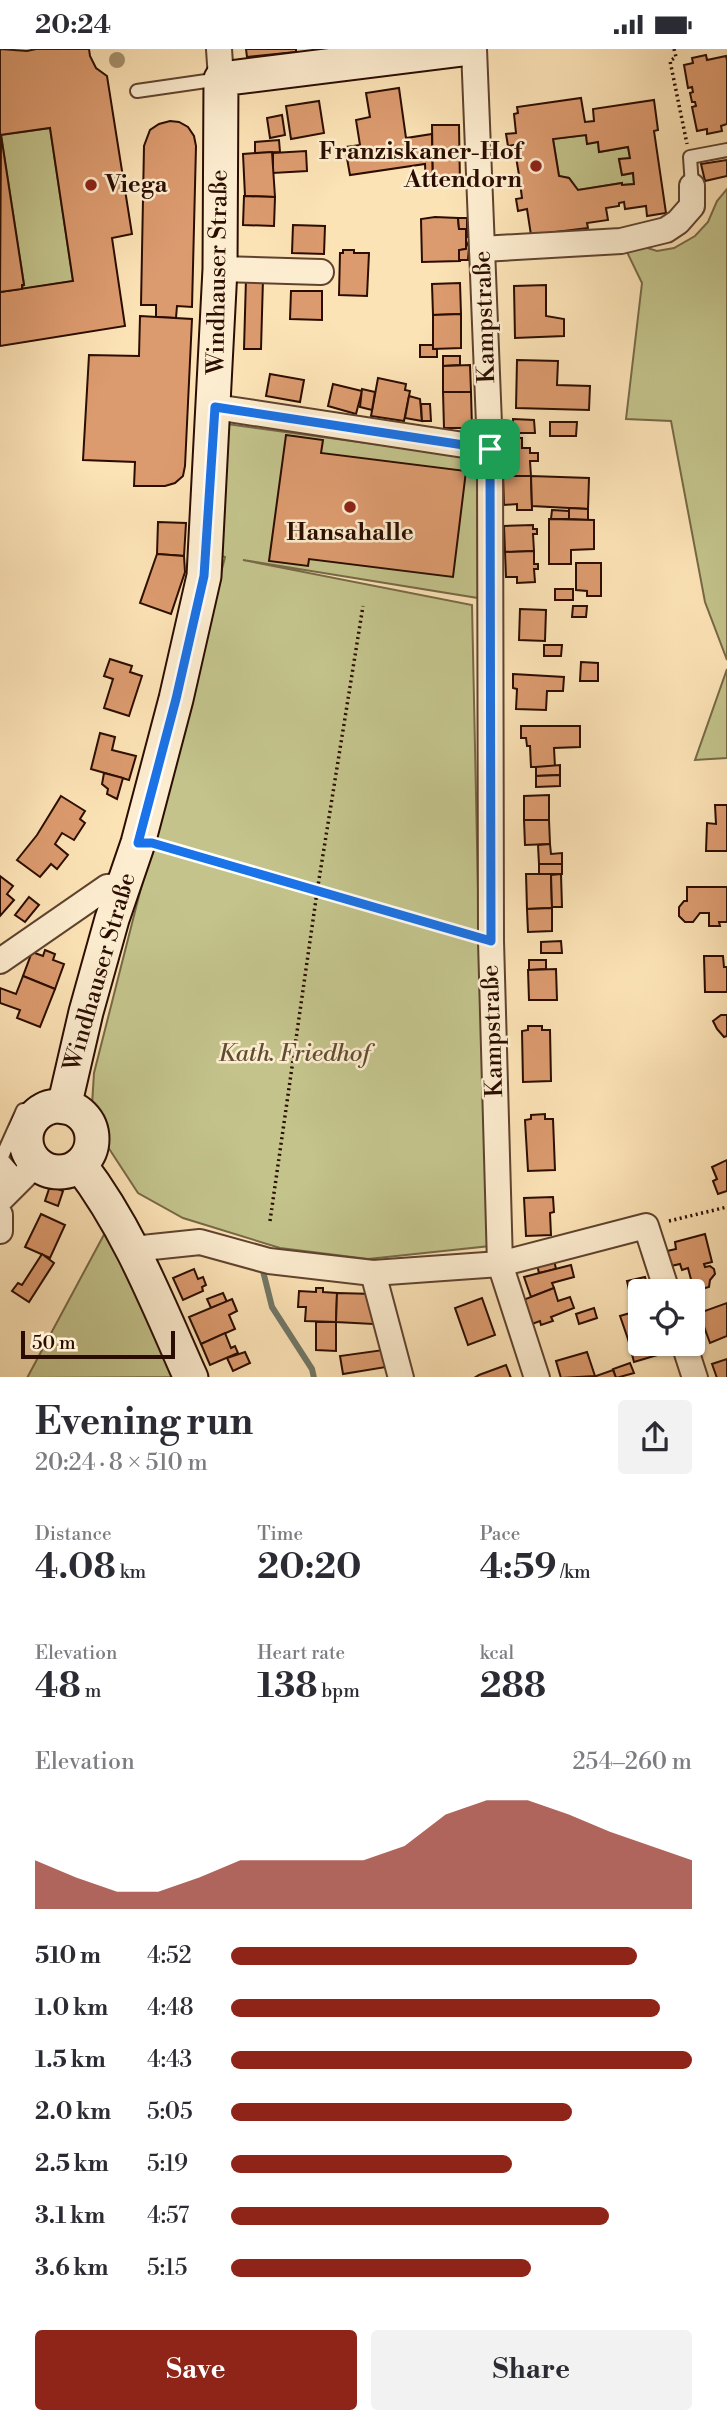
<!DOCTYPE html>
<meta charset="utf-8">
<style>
body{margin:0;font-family:"Libre Bodoni",serif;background:#f2f2f3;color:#2b2b33;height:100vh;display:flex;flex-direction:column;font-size:26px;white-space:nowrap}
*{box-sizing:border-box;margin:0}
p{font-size:23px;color:#7c7c81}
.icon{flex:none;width:38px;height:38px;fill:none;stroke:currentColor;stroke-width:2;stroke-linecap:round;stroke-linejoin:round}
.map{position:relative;height:1328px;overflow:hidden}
.drawer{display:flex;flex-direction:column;background:#fff;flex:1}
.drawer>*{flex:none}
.fabs{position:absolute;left:628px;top:1230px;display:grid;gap:14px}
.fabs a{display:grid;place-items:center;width:77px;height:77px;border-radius:7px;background:#fff;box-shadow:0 2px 5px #0004;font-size:35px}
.scale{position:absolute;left:21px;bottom:18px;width:154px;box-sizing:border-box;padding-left:7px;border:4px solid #2b0d00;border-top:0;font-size:19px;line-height:24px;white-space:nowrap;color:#2b0d00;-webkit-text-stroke:5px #fdedd0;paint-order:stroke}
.pin{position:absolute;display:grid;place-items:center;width:60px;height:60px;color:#fff;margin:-30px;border-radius:14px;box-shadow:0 4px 10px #0006}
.round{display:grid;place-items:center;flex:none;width:74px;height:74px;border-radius:7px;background:#f2f2f3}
.head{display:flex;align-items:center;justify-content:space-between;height:119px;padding:0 35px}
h1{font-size:38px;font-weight:700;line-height:52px}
.metrics{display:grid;grid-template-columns:repeat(3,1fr);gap:10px;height:119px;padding:7px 35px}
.metrics div{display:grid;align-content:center}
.metrics b{font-size:35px;font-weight:700}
.metrics small{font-size:19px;font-weight:400}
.metrics p{font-size:19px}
.chart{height:196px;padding:14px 35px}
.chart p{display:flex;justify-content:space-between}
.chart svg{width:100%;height:126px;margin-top:7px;fill:#8f2418;opacity:.7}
.primary-button{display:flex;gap:14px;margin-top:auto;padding:14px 35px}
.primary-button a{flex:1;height:80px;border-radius:7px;background:#8f2418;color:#fff;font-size:28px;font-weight:700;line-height:80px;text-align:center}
.primary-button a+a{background:#f2f2f3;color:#2b2b33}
ul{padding:0 35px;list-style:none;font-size:23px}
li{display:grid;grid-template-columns:112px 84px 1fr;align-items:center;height:52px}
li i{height:18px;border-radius:9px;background:#8f2418}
.status{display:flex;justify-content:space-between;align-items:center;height:49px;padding:0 35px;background:#fff;direction:ltr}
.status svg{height:19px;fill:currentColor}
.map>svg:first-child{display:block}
.green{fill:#c3c38b;stroke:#776846;stroke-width:2}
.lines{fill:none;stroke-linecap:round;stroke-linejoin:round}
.stream{stroke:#717767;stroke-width:6}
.building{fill:#dc9b6f;stroke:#2b0d00;stroke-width:2;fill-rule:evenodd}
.service-casing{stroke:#5f422e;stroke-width:16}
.minor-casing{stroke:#5f422e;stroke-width:28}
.secondary-casing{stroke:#2b0d00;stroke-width:37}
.path{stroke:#2b0d00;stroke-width:3.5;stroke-dasharray:2 3.5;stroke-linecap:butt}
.service{stroke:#fdedd0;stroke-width:12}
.minor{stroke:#fdedd0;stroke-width:24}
.secondary{stroke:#fdedd0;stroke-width:33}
.tree{fill:#a6906d}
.route-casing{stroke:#fff;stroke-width:14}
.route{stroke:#1a73e8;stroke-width:9}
.poi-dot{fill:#8f2418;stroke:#fdedd0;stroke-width:2.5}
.labels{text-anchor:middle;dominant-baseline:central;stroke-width:5;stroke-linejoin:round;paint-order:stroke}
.poi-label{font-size:24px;font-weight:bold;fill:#2b0d00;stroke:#fdedd0;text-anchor:end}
.street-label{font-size:24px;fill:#2b0d00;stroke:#fdedd0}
.park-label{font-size:24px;font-style:italic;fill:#604d31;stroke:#fdedd0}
</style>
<div class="status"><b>20:24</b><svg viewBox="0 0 49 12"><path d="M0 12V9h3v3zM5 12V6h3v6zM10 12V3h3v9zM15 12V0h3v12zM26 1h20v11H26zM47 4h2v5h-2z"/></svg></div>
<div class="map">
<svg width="727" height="1329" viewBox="0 0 727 1329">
<rect width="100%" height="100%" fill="#fce3b6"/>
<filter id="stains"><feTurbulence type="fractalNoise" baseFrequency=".00286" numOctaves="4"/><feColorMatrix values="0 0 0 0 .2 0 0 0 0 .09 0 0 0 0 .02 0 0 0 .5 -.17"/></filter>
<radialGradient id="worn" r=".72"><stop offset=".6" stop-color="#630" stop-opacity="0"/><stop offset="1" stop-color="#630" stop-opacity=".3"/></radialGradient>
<g class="green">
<polygon points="50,79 73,232 22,240 24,235 1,86"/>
<polygon points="586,86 587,94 598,93 599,103 628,98 630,109 619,111 622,126 633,124 634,135 622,136 621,134 578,141 569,129 559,127 553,90"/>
<polygon points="727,140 727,611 705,553 671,372 626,370 642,234 626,201 641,197 657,202 674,199 695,187 708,173 717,152"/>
<polygon points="227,375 477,409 478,549 243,511 472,556 479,888 490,1197 368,1210 280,1199 183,1169 138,1144 91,1072 94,1024 225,508 220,506"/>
<polygon points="727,620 727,709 695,711"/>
<polygon points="107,1180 177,1328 27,1329"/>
</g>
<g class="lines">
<polyline class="stream" points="262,1218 272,1258 312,1320 314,1329"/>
</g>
<g class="building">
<polygon points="0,0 27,2 36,0 89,0 90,7 96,19 107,27 132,185 112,189 125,277 0,297 0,243 73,232 50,79 0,86"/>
<polygon points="246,0 296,0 296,3 247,8"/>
<polygon points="706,6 707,11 726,7 727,11 727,75 721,77 722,82 707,85 707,80 697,82 692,58 696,57 695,53 692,53 690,44 693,43 692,38 688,39 684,16 693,14 692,9"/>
<polygon points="399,39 406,89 432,85 433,136 426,136 425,115 350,126 345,98 360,96 356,71 370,68 366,44"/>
<path d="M581,49L585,73L594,72L593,60L654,51L658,81L654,82L666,164L647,167L646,157L625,160L624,153L619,154V157L606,159L608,171L587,174L588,179L531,186L527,160L518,162L516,150L522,149L519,126L514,96L508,97L506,85L516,84L514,65L518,64L517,58ZM586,86L587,95L598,93L599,103L628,98L630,109L619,110L622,126L633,124L634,135L622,136V134L578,141L569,129L559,127L553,90Z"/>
<polygon points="319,52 324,84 291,90 286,57"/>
<polygon points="282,66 285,86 270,89 267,69"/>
<polygon points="170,72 179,73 188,78 194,87 196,97 192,258 177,257 176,269 156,268 156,256 141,256 144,97 150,81 159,75"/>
<polygon points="432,76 459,76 460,136 433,137"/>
<polygon points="1,86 24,236 22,236 22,240 0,243"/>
<polygon points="279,91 280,103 255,104 255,93"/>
<polygon points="306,102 307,122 273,124 273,104"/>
<polygon points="272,103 275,148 245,147 243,105"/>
<polygon points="727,111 727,127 705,132 701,115"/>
<polygon points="244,147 275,148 274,177 243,176"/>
<polygon points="435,168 458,169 459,180 466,180 466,200 459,201 460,212 422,213 421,170"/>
<polygon points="458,169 467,169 467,189 466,180 459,180"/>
<polygon points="293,176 325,177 324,205 292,204"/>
<polygon points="466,192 469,198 468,211 459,211 459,201 466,200"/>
<polygon points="343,201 354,201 354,204 369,204 367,247 339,246 340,204 343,204"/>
<polygon points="246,229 263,230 261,300 244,300"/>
<polygon points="460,234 461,265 433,266 432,235"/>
<polygon points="546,236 546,267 564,270 564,287 515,289 514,237"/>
<polygon points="291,242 322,242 322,271 290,270"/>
<polygon points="461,265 461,299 433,300 433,266"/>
<polygon points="140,267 192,270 185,417 183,427 175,434 165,437 134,437 135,413 83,411 89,306 139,307"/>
<polygon points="420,296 433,296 433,300 437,300 437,308 420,308"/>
<polygon points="443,307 460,307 460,316 443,317"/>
<polygon points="517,311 558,312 557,336 590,337 589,361 516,359"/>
<polygon points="470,316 471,343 443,343 443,317"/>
<polygon points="270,325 304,331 300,353 266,347"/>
<polygon points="378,329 406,335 405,341 410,342 404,372 371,367"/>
<polygon points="333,335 362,342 356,365 328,357"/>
<polygon points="362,340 375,343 372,361 360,358"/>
<polygon points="443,343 471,343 472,379 444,379"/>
<polygon points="409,347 420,350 422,372 405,369"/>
<polygon points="421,355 430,355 431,372 422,372"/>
<polygon points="513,370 534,371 535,384 513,384"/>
<polygon points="550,373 577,373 576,387 550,387"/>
<polygon points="286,386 323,391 321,404 466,422 453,528 309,510 308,517 269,512"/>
<polygon points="503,389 522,389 522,399 530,399 530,404 538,404 538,412 530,412 531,427 503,427"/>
<polygon points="503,427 531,427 532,461 517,461 517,455 504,456"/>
<polygon points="531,427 589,429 588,460 532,457"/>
<polygon points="569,459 588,460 588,471 569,470"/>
<polygon points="552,461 569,462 569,470 551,470"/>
<polygon points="549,470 594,471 594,500 571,501 571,515 549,515"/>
<polygon points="158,473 186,474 184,507 157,505"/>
<polygon points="533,476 533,480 537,480 537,485 533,485 534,502 505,503 504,477"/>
<polygon points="534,502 534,515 538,515 538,520 534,520 535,533 517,534 517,528 506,528 505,503"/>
<polygon points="157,505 184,507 185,523 171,565 140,554"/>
<polygon points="576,514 601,514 601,547 587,547 587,542 576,541"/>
<rect x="555" y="540" width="18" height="11"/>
<polygon points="573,557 587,557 586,568 572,568"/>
<polygon points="520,560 546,561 545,592 519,591"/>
<polygon points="544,596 562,596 561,607 544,607"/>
<polygon points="110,610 132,617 130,623 142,627 129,667 104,659 113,630 104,627"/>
<polygon points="581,613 598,614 598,632 580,632"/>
<polygon points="513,625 564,628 563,642 547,642 546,661 516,660 517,640 513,639"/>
<polygon points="521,677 580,677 580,698 554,699 555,718 531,718 530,697 527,697 526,689 521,689"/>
<polygon points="100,684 115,688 112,701 136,707 129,731 91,720"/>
<polygon points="560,716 560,726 536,727 536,718"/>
<polygon points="104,724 123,729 117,750 107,745 108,740 102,735"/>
<polygon points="560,726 560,737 536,738 536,727"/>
<polygon points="549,746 549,771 524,771 524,747"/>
<polygon points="61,747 85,762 80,770 85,774 74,791 62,784 55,795 68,806 57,820 51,815 40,828 17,811 37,786"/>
<polygon points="715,756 727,756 727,802 706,802 707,774 716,775"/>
<polygon points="524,771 549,771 550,795 525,796"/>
<polygon points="550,795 551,805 562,804 562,815 539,815 538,796"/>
<rect x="539" y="815" width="23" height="10"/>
<polygon points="526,825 551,825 552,859 527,860"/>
<polygon points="561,825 562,858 552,858 551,826"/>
<polygon points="0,827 13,837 7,845 14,851 0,867"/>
<polygon points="687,838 727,838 727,873 719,873 720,877 709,877 709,864 700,864 693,873 685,873 679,867 679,858 684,852 687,852"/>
<polygon points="29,848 39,856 25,873 15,866"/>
<polygon points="552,859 552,882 528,883 527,860"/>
<polygon points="561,892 562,904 541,904 541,893"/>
<polygon points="45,901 55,905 53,911 64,915 55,940 23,927 32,903 43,907"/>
<polygon points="704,907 723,907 724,918 727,918 727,943 705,943"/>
<polygon points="529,911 546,911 546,920 529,921"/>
<polygon points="556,920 557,951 529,951 528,921"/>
<polygon points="23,927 55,940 40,978 17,969 20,961 0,954 0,939 16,945"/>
<polygon points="721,966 727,966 727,987 724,988 717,980 713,972"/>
<polygon points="528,977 542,977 542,981 550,981 551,1032 523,1033 522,982 528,981"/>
<polygon points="545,1065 545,1070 553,1070 555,1121 528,1122 525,1071 531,1070 531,1066"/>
<polygon points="727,1111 727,1142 718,1145 713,1132 717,1130 712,1118"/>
<polygon points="50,1137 63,1142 58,1157 45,1152"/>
<polygon points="553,1148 554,1163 550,1164 551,1186 526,1187 524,1149"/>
<polygon points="41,1165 65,1176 50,1209 25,1198"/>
<polygon points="705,1185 712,1213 704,1215 705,1218 710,1217 714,1220 715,1225 710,1231 709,1238 694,1242 688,1219 682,1221 680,1215 671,1217 667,1202 676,1200 675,1193"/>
<polygon points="42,1205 54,1214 29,1253 12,1242 18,1234 22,1236"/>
<polygon points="554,1211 556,1220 539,1224 537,1216"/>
<polygon points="571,1216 574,1228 552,1234 554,1239 531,1248 524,1228"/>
<polygon points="194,1220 198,1230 203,1228 206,1236 202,1238 203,1242 183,1251 173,1229"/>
<polygon points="645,1228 649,1242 640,1242 640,1251 632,1254 627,1232"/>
<polygon points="316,1239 323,1239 323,1243 337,1244 336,1273 305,1272 306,1258 298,1258 299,1242 316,1243"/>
<polygon points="554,1239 558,1252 570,1248 574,1259 551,1268 553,1272 541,1276 540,1272 532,1275 523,1251"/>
<polygon points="223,1244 227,1253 211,1259 207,1250"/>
<polygon points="337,1244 374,1245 373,1275 336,1273"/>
<polygon points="482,1249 495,1286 468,1296 455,1259"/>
<polygon points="232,1250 237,1262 229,1266 235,1280 201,1295 189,1268"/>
<polygon points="727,1254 727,1287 710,1294 699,1264"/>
<polygon points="594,1259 597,1269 579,1275 576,1265"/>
<polygon points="640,1261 640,1286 628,1290 620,1267"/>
<polygon points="316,1273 336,1273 336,1302 316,1301"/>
<polygon points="225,1284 231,1299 235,1297 238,1304 210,1316 201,1295"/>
<polygon points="640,1286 640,1295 661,1295 664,1304 634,1313 628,1290"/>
<polygon points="383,1301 386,1318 343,1325 340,1307"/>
<polygon points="245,1303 250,1314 233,1322 227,1309"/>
<polygon points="587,1303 595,1327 561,1329 556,1312"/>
<polygon points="727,1310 727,1329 717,1329 712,1315"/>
<polygon points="630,1314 634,1324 616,1329 613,1320"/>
<polygon points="506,1316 511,1329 474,1329 479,1326"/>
<polygon points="613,1321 616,1329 597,1329 596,1327"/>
</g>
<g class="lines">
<defs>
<g id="service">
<polyline points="137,42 220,30"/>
<polyline points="692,137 690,108 727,101"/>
<polyline points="0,1112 23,1061"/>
</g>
<g id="minor">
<polyline points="219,0 221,30"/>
<polyline points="474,0 490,400 491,892 500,1215 537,1329"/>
<polyline points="482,200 621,192 666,181 678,173 692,157 692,137"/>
<polyline points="220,220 321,223"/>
<polyline points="215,358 490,400"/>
<polyline points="0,912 107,838 122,837"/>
<polyline points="0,1117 15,1134"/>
<polyline points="0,1151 37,1114"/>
<polyline points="0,1166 0,1182"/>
<polyline points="133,1200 200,1193 269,1212 373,1224 500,1215 646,1177 667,1242"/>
<polyline points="373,1224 401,1329"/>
<polyline points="684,1295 695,1329"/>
</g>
<g id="secondary">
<circle cx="59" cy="1090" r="33"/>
<polyline points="64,1058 86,963 112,870 138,794 176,650 204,527 220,220 221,30 463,0"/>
<path d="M80,1116C129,1180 158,1255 191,1329"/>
</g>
</defs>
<use href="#service" class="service-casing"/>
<use href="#minor" class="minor-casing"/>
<use href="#secondary" class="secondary-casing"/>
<g class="path">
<polyline points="674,0 676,8 670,12 687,95"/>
<polyline points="163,798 468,885"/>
<polyline points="270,1172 317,843 363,557"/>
<polyline points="669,1172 727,1158"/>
</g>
<use href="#service" class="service"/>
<use href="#minor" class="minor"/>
<use href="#secondary" class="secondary"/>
</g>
<circle class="tree" cx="117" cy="11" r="8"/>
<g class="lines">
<defs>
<polygon id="route" points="215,358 490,400 491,892 152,794 138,794 176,650 204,527"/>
</defs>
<use href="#route" class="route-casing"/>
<use href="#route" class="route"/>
</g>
<g class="poi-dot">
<circle cx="536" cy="117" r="7"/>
<circle cx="91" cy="136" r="7"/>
<circle cx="350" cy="458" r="7"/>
</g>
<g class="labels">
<g class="poi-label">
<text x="522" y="103">Franziskaner-Hof<tspan x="522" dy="28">Attendorn</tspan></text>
<text x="105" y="136" text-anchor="start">Viega</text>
<text x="350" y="484" text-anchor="middle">Hansahalle</text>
</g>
<g class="street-label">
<text transform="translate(218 223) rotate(-89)">Windhauser Straße</text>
<text transform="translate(485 268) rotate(-92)">Kampstraße</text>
<text transform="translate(100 923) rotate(-74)">Windhauser Straße</text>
<text transform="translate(493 982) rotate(-92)">Kampstraße</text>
</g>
<g class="park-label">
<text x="294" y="1005">Kath. Friedhof</text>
</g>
</g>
<rect width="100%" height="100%" filter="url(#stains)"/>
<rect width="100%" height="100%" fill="url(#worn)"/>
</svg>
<div class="fabs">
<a><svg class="icon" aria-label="locate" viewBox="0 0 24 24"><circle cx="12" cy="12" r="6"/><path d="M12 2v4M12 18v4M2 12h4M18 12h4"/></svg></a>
</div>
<div class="scale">50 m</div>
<div class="pin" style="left:490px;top:400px;background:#1e9e55"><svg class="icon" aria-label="arrive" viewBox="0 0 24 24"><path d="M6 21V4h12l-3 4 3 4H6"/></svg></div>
</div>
<section class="drawer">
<div class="head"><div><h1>Evening run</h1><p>20:24 · 8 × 510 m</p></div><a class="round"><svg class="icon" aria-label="share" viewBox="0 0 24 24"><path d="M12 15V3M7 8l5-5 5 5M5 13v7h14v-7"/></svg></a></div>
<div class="metrics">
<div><p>Distance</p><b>4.08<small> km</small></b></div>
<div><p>Time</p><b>20:20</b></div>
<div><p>Pace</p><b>4:59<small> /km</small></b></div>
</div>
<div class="metrics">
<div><p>Elevation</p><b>48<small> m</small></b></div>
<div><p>Heart rate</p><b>138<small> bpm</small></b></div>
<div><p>kcal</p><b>288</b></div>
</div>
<div class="chart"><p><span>Elevation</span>254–260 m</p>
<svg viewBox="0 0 160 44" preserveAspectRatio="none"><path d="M0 44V27L10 33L20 38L30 38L40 33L50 27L60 27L70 27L80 27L90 22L100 11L110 6L120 6L130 11L140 17L150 22L160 27V44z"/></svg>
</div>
<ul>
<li><b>510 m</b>4:52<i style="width:88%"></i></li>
<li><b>1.0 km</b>4:48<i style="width:93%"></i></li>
<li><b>1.5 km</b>4:43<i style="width:100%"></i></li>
<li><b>2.0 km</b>5:05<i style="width:74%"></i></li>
<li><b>2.5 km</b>5:19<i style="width:61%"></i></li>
<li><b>3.1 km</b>4:57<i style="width:82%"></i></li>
<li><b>3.6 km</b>5:15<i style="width:65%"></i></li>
</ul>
<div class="primary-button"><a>Save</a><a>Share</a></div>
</section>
